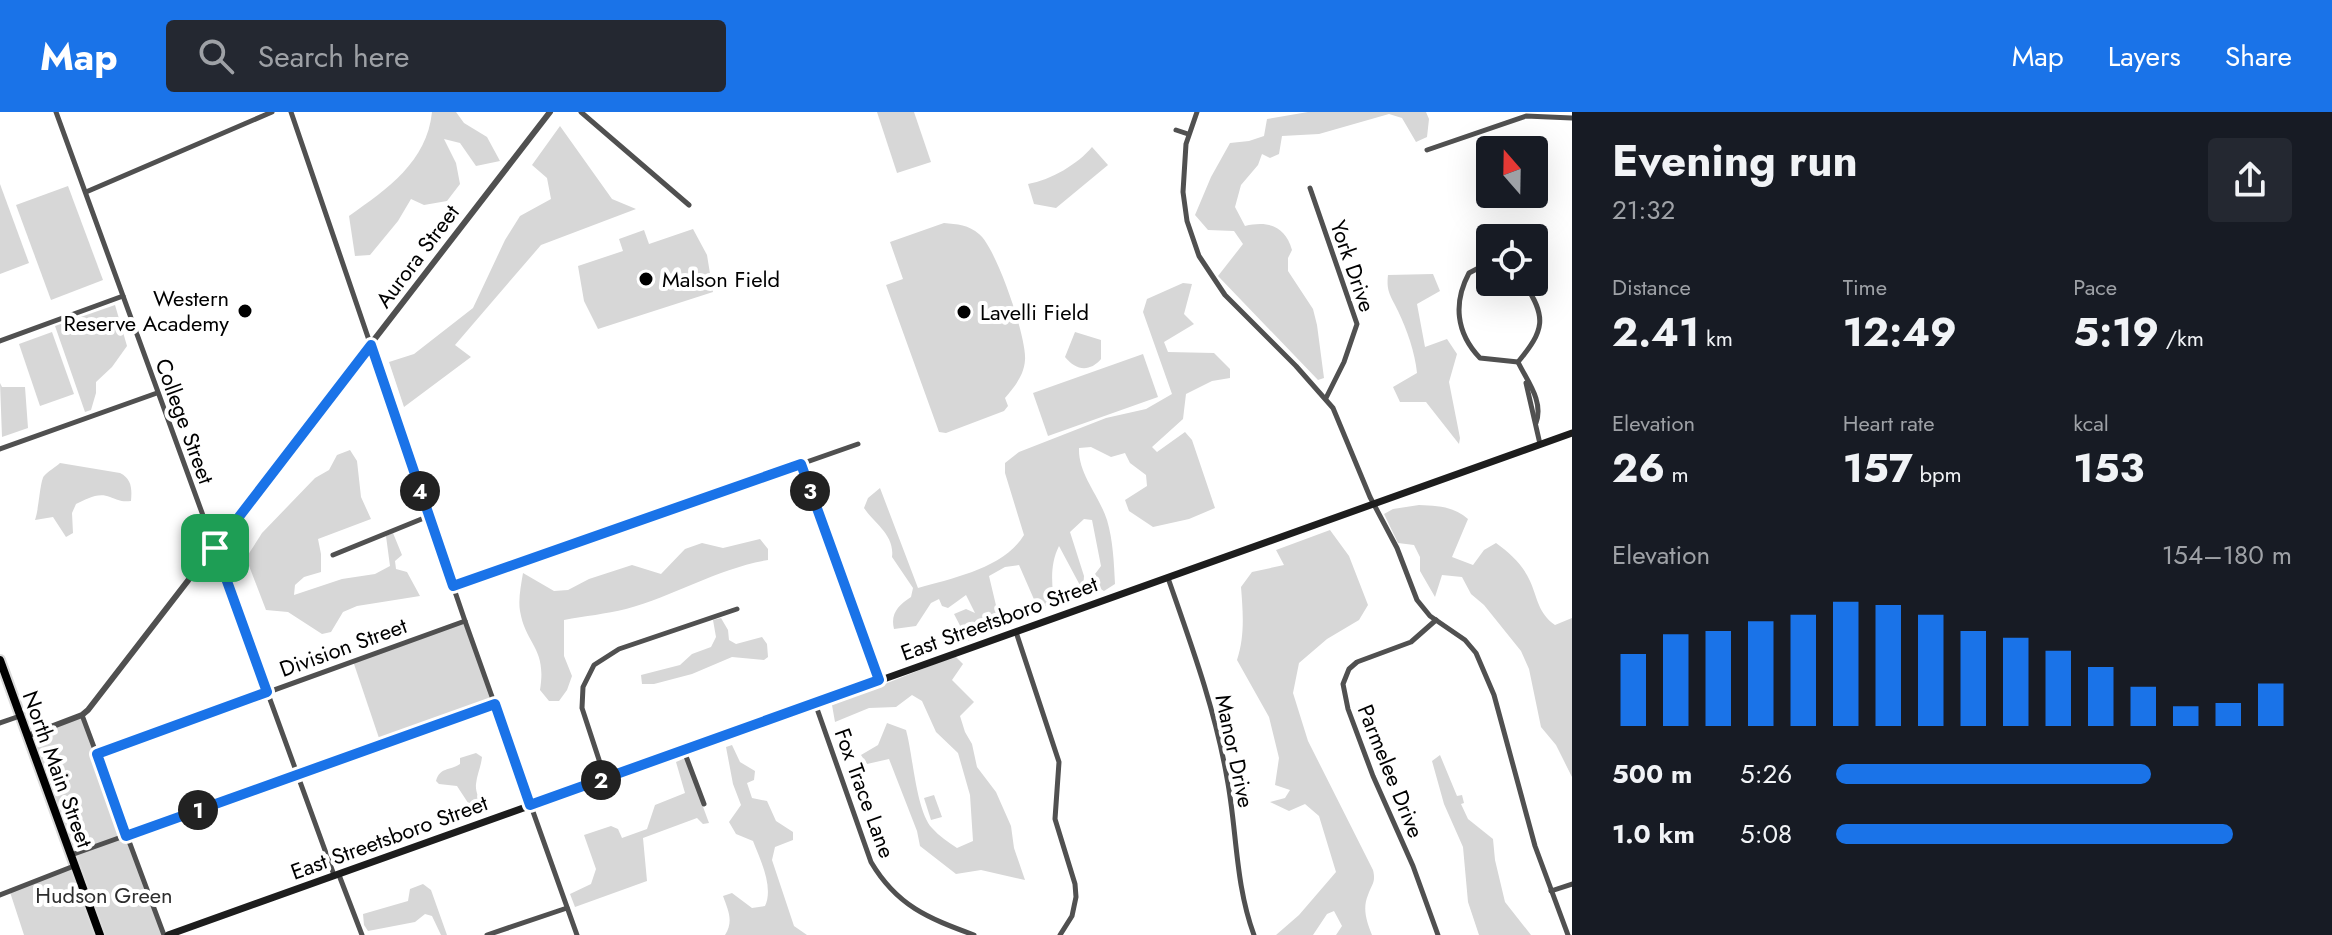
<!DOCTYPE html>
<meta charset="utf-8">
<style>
body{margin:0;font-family:Jost,sans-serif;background:#242831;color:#f1f3f6;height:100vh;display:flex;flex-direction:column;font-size:30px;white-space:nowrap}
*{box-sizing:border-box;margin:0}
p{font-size:26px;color:#9ea1a6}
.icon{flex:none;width:44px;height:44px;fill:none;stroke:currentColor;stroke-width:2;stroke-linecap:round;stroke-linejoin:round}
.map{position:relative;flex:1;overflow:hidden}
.details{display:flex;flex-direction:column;background:#171b24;width:760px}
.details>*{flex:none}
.needle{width:52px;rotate:340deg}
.controls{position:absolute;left:1476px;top:24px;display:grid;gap:16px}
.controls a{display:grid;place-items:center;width:72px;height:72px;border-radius:8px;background:#171b24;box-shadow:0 8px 32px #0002;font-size:40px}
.pin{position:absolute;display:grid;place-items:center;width:68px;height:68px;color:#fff;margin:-34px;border-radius:16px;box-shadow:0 4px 12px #0006}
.km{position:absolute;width:40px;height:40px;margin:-20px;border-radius:50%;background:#222;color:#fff;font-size:22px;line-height:40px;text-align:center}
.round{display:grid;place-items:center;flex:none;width:84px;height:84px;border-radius:8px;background:#242831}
.headline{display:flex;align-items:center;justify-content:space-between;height:136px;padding:0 40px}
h1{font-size:44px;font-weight:700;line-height:60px}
.figures{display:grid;grid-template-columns:repeat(3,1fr);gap:12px;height:136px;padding:8px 40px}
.figures div{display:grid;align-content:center}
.figures b{font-size:40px;font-weight:700}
.figures small{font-size:22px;font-weight:400}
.figures p{font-size:22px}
.chart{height:224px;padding:16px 40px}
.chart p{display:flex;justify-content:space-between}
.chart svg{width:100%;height:144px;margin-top:8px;stroke:#1a73e8;stroke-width:6}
ul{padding:0 40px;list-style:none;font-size:26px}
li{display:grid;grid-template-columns:128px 96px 1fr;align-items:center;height:60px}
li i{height:20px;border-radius:10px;background:#1a73e8}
header{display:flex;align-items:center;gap:48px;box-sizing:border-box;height:112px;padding:0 40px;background:#1a73e8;color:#fff}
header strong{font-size:38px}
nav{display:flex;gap:44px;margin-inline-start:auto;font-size:28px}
.search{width:560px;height:72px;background:#242831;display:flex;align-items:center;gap:20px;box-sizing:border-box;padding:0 28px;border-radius:8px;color:#9ea1a6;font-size:30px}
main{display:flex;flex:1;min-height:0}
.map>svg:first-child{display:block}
.green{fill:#d7d7d7}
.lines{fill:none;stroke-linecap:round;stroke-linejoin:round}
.primary-casing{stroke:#dbdbdb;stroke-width:12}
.minor{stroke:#505050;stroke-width:5}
.tertiary{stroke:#505050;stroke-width:6}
.secondary{stroke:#1d1d1d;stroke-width:7}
.primary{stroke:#000;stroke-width:8}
.route-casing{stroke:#fff;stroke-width:16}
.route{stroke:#1a73e8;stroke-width:10}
.poi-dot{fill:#000;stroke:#fff;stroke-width:3}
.labels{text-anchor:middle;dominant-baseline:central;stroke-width:8;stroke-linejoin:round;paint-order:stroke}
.street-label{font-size:22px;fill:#000;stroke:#fff}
.poi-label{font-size:22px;fill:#000;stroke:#fff;text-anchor:start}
.park-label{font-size:22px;fill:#2e2e2e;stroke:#fff}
</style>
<header>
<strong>Map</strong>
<div class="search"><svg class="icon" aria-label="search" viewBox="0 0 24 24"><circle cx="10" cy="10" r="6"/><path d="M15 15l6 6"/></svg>Search here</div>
<nav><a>Map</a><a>Layers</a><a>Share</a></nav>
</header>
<main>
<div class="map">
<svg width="1572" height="823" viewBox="0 0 1572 823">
<rect width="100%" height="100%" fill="#fff"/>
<g class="green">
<path d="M432,0H456L464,11L487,25L500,49L476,54L460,31L444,27L456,51L460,72L447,89L424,93L411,87L398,109L370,143L355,144L349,104C387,77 427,50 432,0Z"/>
<polygon points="877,0 914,0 931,50 897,61"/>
<path d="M1308,0H1426L1429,7L1427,25L1416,30L1402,6L1389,2L1319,22L1282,24L1279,42L1270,46L1262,42L1258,53L1241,73L1235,95L1245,114C1267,109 1285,113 1292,138L1288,146V159L1313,197L1317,213L1324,266L1318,268L1218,164L1243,132L1234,119L1208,118L1195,103L1211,65L1230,31L1249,29L1264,24L1267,7Z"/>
<polygon points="560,14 612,87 636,97 541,133 455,233 471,245 404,295 389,250 414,242 473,196 505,128 520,104 551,87 547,66 532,53"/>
<path d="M1092,35L1108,53L1056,96L1034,92L1028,72C1051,68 1078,52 1092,35Z"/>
<polygon points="0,72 29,151 0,162"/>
<polygon points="68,74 103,168 51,188 16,93"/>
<path d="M944,111C957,112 969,113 979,122C996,135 1027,226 1025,248C1024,264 1014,275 1005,286L1008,294L1004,299L946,321L939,320L886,173L903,167L890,130Z"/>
<polygon points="693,117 707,143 713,180 598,217 584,189 578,154 623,139 619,127 644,118 649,132"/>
<path d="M1433,162L1440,179L1417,192L1425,235L1447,227L1457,242L1449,270L1460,326L1459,332L1426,290H1400L1393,275L1417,261C1415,240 1407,218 1398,199C1391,184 1386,180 1388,163Z"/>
<path d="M1183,171L1192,172L1184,202L1194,212L1164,230L1168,240L1214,241L1230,257V266L1212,269L1186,282L1183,307L1152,335L1157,340L1185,320L1192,328L1215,396L1189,407L1153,415L1129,399L1125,388L1147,374L1146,363L1130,351L1125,341L1111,345L1091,335L1079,336C1078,362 1099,383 1107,408C1113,428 1114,451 1115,472L1104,479L1092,472V466L1101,454L1092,408L1084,407L1070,420L1084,464L1083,479L1059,434C1049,454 1052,475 1055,496L1036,492L1019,453L1005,455L989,464L999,506L989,517L968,529L954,502L966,497L975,501L966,483L948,496L942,494L939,487L931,491L916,514L894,517C890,501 899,493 911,485L913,476L892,445C895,423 874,411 864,396L868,386L880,376L918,476C953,466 1004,456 1024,423L1005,361V351L1019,340L1106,306L1146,297L1172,282L1143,200L1147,187Z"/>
<polygon points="115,193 127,234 112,255 96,270 96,281 91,298 85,300 55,214"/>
<polygon points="52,220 74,282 40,294 19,232"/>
<path d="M1075,220L1101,228V247C1090,260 1076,259 1065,245Z"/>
<polygon points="1143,242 1158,285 1048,324 1033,281"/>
<polygon points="0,271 2,275 25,275 28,316 2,325"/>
<polygon points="350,338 357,349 361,385 371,407 318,427 321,442 321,460 304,465 295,473 294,483 342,467 375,462 390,454 386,424 393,421 402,443 395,449 396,457 407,460 420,484 357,494 343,500 331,520 322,522 288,500 266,498 246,446 262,421 315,366 329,358 337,343"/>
<path d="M60,351L120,361C132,367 132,377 131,389C120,390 119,388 110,385C98,380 87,387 76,392L72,401L73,421L66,425L53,405L35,408C39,397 40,369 44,364C48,359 56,355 60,351Z"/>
<path d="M1419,393C1438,394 1453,394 1468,407L1452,445L1473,453L1484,438L1496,431C1510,441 1523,453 1530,469C1538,487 1538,501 1555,513L1572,506V665L1556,633L1541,615L1529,557L1521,539L1484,493L1471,482L1462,465L1442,463L1435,485L1420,459V445L1414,433L1398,431L1384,402L1393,397Z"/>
<path d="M1330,418L1349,444L1368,493L1359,508L1327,527L1299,551L1293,581L1308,629L1373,758C1376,770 1372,772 1368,783C1362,797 1367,810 1372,823H1336L1342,814L1334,799L1327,802L1313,823H1276L1299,803L1336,760L1319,704L1305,692L1289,699L1270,690L1285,686L1290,678L1275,673L1279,646L1269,605L1237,548C1245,524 1243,500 1241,475L1252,460L1284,453L1276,438Z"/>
<path d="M760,427L768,437V448C719,456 674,484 626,497C606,502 585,504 564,508V544L572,564L567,578L559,589H549L540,578C547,535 526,534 520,499C518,488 521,473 523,461L554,479L568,478L589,467L632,453L661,462L685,437L702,431L723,436Z"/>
<polygon points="721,506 728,518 729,528 736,532 762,525 767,532 768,545 764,548 732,545 692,562 654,572 642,572 641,563 680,553 692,542 711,535 716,525 713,508"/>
<polygon points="465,509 495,592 381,632 353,549"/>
<path d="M955,544L963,552L952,568L974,590L960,604L965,620L972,632L977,655L996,680L1011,714L1014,736L1025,768L981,758L956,762L920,734L917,719L889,647L867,652L861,643L878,633L887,611L906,618C913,643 916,699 932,716C939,724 948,730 957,736L973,729L970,683L958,641L936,620L922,589L912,583L896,595L869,596L835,610L832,593Z"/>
<polygon points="82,603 164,823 24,823 9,777 74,754 27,624"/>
<path d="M732,633L740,650L755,659L754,668L747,671L752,686L767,689L776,709L793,720V728L775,735L772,748L794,814L807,823H725C734,809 728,798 723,784L732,781L752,796L765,794C774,775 760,747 753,729L736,722L729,710L741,693L733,672L726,635Z"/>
<path d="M476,641L482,645C481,655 477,662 476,672C475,681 481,688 479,698L474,700L457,674L439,672L436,669C440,655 449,659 460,652V646Z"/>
<polygon points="1440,643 1457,684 1462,683 1464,691 1461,692 1468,707 1493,727 1495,748 1505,790 1531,823 1479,823 1468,790 1463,735 1444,692 1432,649"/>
<polygon points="685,646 709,711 703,712 697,706 643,726 647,769 575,795 570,782 591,772 596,757 584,723 611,714 618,717 622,726 647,717 655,693 685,681 676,650"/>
<polygon points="934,683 942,705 931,708 924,686"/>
<polygon points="423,772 431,778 447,823 441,823 432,804 425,802 415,810 368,819 364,813 363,802 408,789 410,777"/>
</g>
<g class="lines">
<defs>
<polyline id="primary" points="0,548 100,823"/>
</defs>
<use href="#primary" class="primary-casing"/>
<g class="minor">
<polyline points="56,0 334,763"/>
<polyline points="291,0 465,509 577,823"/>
<polyline points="581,0 689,93"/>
<polyline points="1197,0 1186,32 1183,80 1187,109 1199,144 1225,183 1296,254 1333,296 1370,385 1397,436 1417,488 1430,504 1465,528 1476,541 1494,583 1535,734 1568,823"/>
<polyline points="1176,18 1188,22"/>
<polyline points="1427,38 1526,4 1572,6"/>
<polyline points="1310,76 1357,212 1344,250 1326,286"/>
<polyline points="86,80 272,0"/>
<path d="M1490,150L1469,161C1453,191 1456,221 1480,246L1518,250C1544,219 1548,205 1523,170"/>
<polyline points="0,229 123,184"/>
<path d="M1518,250C1527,269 1544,289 1536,311"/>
<polyline points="1526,271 1540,332"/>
<polyline points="0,337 157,281"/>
<polyline points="801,352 879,568"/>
<polyline points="333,443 429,404"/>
<path d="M1168,466C1191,532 1215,597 1227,666C1237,718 1235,772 1254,823"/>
<polyline points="453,474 858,332"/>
<polyline points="1436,508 1411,530 1357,550 1349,557 1343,572 1348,597 1373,664 1413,754 1438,823"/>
<polyline points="1016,520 1059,650 1055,707 1075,772 1076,785 1072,804 1060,823"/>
<path d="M815,591L871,750C897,794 928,806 974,823"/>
<polyline points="82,603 164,823"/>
<polyline points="0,611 20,604"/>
<polyline points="684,639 704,692"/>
<polyline points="97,642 465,509"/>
<polyline points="605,666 582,596 583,575 594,553 619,537 737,497"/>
<polyline points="71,743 495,592"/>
<polyline points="339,763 362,823"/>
<polyline points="1551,779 1572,772"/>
<polyline points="0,783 74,754"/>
<polyline points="487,823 567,796"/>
</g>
<polyline class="tertiary" points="27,624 82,603 88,598 550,0"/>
<polyline class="secondary" points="168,823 1572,321"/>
<use href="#primary" class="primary"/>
</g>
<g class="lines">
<defs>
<polygon id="route" points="371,233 453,474 801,352 879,568 530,693 495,592 126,724 97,642 267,580 215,436"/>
</defs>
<use href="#route" class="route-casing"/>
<use href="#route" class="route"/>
</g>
<g class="poi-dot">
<circle cx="646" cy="167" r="8"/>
<circle cx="245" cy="199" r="8"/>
<circle cx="964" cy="200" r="8"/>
</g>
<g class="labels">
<g class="street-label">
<text transform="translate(417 144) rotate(-53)">Aurora Street</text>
<text transform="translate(1353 154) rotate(71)">York Drive</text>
<text transform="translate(185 309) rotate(70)">College Street</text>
<text transform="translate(999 506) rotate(-20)">East Streetsboro Street</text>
<text transform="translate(343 535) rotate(-20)">Division Street</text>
<text transform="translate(1235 639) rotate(78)">Manor Drive</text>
<text transform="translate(58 657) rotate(70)">North Main Street</text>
<text transform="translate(1391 659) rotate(68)">Parmelee Drive</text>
<text transform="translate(865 681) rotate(70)">Fox Trace Lane</text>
<text transform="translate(389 725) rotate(-20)">East Streetsboro Street</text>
</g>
<g class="poi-label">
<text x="662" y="167">Malson Field</text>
<text x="229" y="186" text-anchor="end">Western<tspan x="229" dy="25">Reserve Academy</tspan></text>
<text x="980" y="200">Lavelli Field</text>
</g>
<g class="park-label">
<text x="104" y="783">Hudson Green</text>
</g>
</g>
</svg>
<div class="controls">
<a><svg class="needle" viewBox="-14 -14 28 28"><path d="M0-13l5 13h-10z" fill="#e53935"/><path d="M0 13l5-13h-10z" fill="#9ea1a6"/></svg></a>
<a><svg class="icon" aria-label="locate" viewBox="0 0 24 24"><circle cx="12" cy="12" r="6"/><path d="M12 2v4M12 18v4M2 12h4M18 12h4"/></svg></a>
</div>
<div class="pin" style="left:215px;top:436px;background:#1e9e55"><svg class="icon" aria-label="arrive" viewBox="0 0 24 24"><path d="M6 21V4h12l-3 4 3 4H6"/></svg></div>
<b class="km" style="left:198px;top:698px">1</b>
<b class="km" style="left:601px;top:668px">2</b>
<b class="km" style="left:810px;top:379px">3</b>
<b class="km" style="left:420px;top:379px">4</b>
</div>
<section class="details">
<div class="headline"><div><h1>Evening run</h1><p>21:32</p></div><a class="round"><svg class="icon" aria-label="share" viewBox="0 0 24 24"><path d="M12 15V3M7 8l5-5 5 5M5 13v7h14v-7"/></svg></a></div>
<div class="figures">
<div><p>Distance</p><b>2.41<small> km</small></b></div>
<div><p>Time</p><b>12:49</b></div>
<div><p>Pace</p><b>5:19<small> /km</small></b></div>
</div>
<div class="figures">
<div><p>Elevation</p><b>26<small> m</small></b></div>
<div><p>Heart rate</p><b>157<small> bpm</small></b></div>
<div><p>kcal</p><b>153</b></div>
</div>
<div class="chart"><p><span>Elevation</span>154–180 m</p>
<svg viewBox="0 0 160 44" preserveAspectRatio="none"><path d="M5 44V22M15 44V16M25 44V15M35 44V12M45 44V10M55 44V6M65 44V7M75 44V10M85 44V15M95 44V17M105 44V21M115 44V26M125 44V32M135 44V38M145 44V37M155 44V31"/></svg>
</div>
<ul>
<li><b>500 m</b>5:26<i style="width:69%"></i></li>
<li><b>1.0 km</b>5:08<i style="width:87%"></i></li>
</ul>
</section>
</main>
